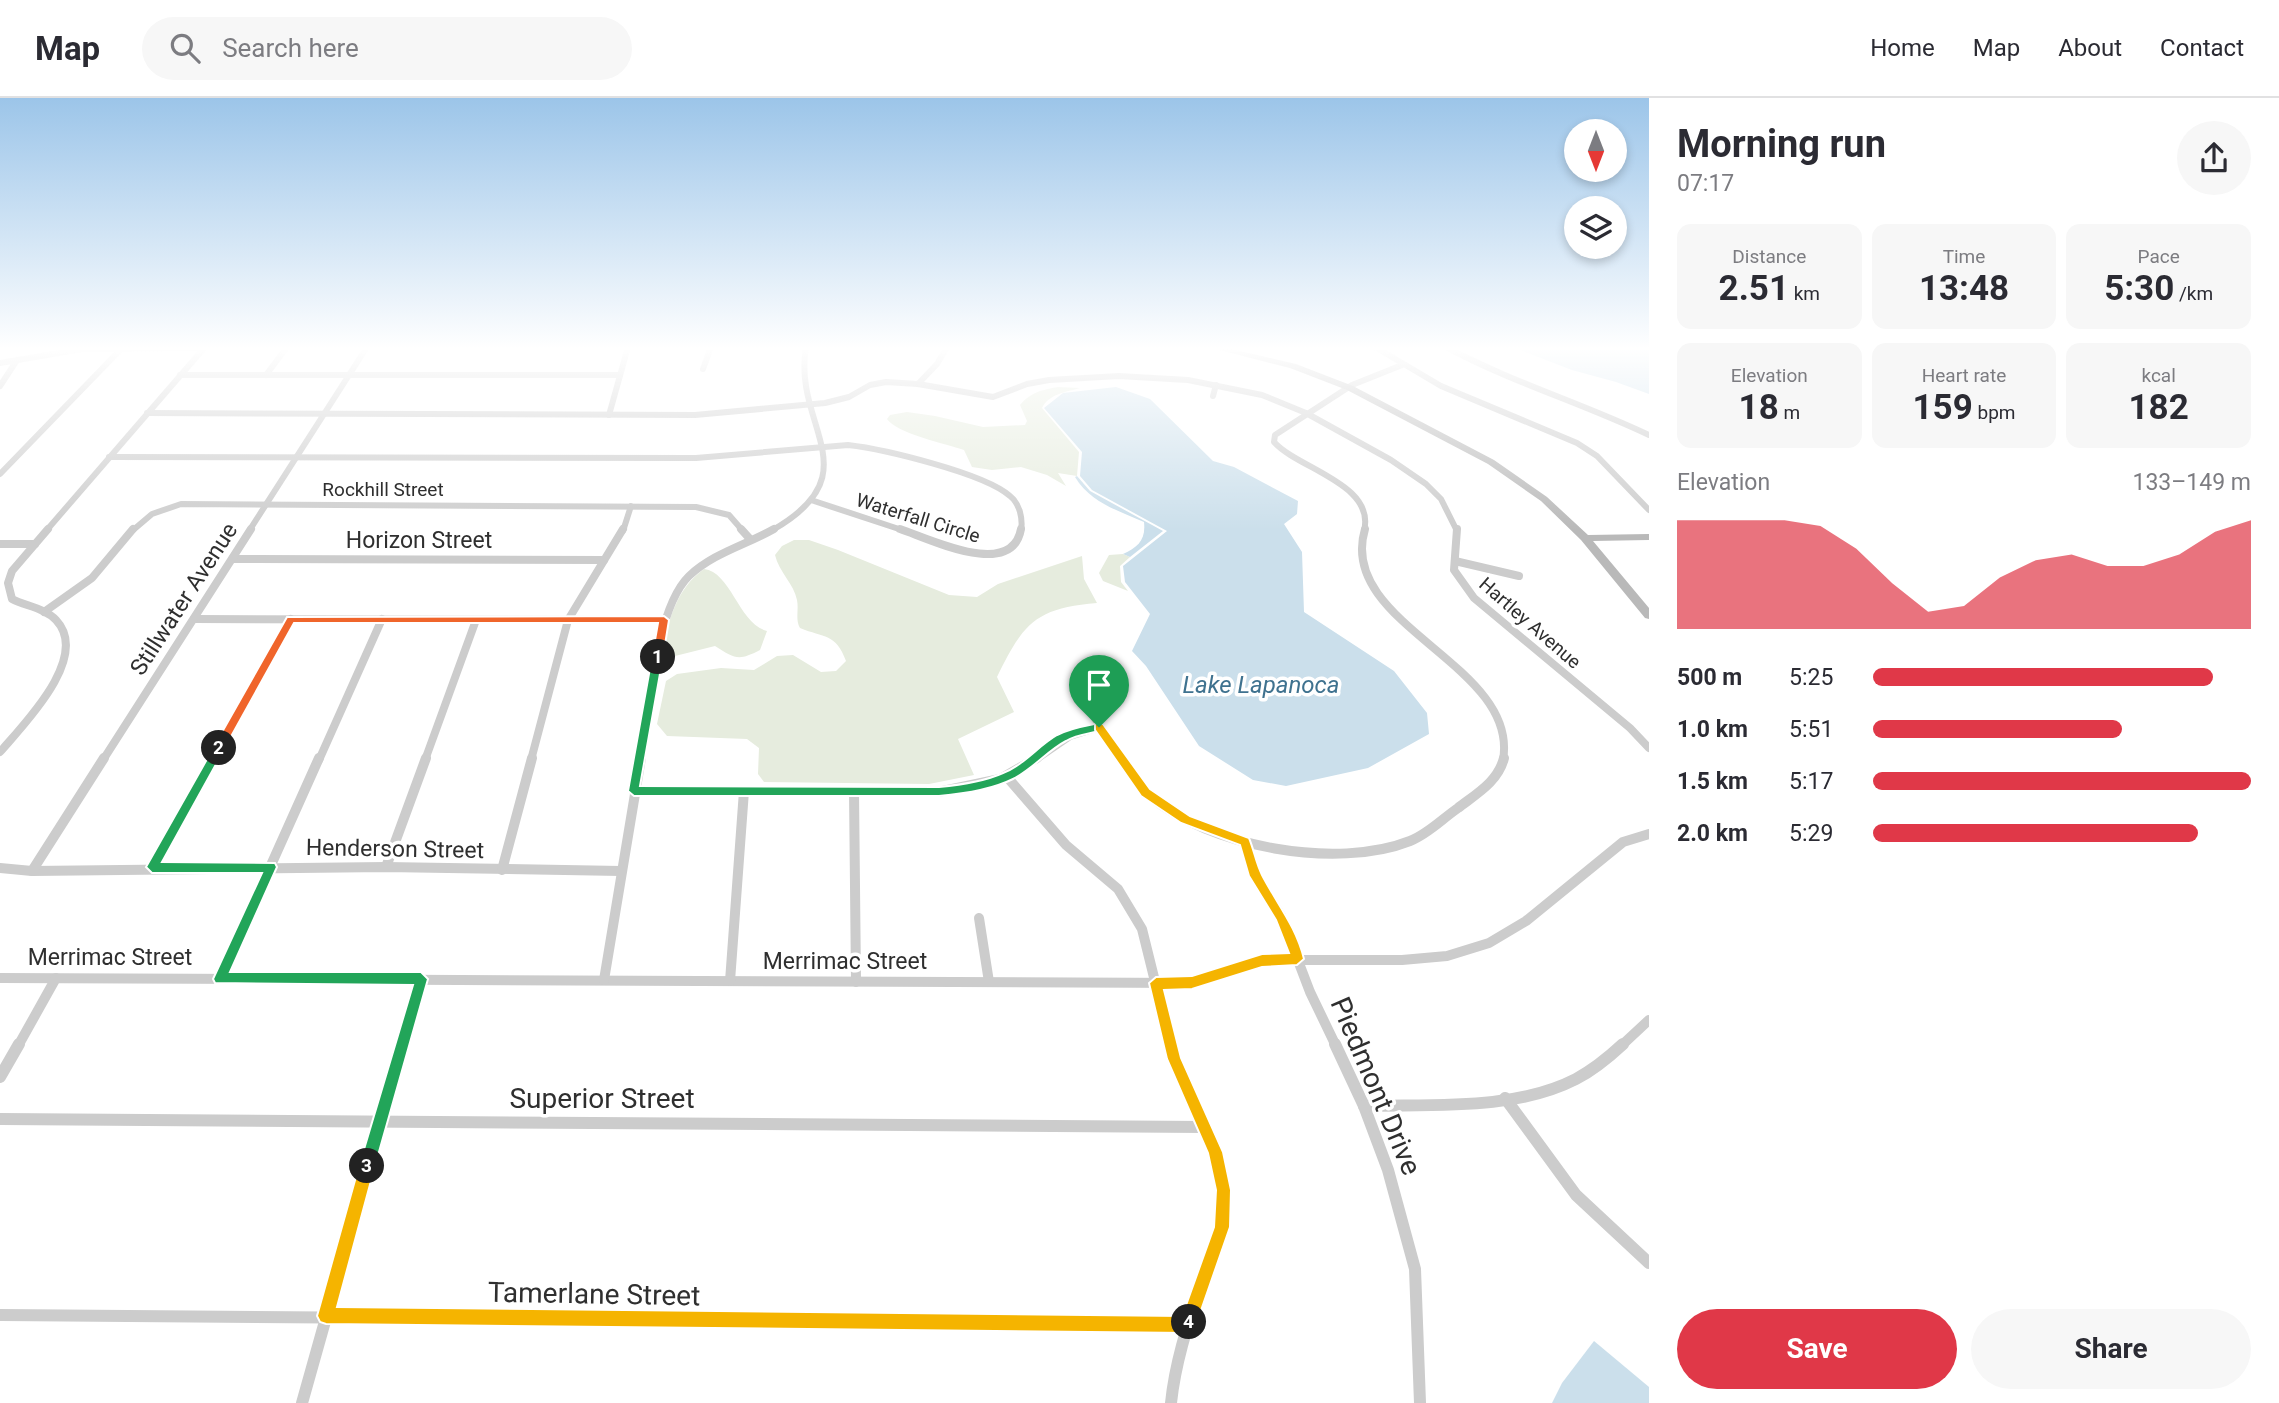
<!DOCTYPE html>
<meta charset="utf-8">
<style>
body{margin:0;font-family:Roboto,sans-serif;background:#f7f7f7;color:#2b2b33;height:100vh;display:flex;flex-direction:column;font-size:26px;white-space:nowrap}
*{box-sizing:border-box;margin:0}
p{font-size:23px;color:#7c7c81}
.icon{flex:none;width:38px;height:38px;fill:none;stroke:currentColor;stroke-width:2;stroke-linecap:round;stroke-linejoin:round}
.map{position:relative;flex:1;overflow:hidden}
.sheet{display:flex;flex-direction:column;background:#fff;width:630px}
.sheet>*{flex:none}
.needle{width:46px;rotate:180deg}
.controls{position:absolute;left:1564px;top:21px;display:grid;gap:14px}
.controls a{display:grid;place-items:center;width:63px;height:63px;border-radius:50%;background:#fff;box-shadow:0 4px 10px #0003;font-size:35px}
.pin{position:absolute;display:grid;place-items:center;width:60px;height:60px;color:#fff;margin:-72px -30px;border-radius:50% 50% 50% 0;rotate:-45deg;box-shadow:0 0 7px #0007}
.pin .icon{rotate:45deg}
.km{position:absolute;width:35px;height:35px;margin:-18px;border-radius:50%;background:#222;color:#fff;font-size:19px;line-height:35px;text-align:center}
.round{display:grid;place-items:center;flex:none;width:74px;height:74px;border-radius:37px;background:#f7f7f7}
.summary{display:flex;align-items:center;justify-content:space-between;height:119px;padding:0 28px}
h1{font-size:38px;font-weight:700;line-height:52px}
.stats{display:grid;grid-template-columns:repeat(3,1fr);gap:10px;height:119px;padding:7px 28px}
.stats div{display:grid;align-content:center;border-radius:14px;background:#f7f7f7;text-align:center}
.stats b{font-size:35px;font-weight:700}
.stats small{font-size:19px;font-weight:400}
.stats p{font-size:19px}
.chart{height:196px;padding:14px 28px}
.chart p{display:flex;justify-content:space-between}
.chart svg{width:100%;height:126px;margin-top:7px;fill:#e03848;opacity:.7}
.action{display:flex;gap:14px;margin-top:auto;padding:14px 28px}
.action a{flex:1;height:80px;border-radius:42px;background:#e03848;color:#fff;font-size:28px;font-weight:700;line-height:80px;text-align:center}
.action a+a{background:#f7f7f7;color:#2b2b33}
ul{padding:0 28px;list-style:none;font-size:23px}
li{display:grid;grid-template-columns:112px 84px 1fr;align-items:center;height:52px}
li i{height:18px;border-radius:9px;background:#e03848}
header{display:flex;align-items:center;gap:42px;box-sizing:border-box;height:98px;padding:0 35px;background:#fff;border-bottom:2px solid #e1e1e2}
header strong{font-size:33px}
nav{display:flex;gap:38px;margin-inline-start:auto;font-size:24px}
.search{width:490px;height:63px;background:#f7f7f7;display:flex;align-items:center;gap:18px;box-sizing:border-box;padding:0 24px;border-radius:38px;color:#7c7c81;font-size:26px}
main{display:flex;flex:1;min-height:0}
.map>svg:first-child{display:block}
.green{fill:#e6ecde}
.water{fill:#cbdfeb}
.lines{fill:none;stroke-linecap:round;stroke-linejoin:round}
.street-far3{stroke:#ccc;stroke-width:6}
.street-far2{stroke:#ccc;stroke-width:8}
.street-far1{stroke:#ccc;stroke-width:10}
.street{stroke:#ccc;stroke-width:12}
.secondary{fill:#b9b9b9;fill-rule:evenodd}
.split-1{fill:#22a559;stroke:#fff;stroke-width:2}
.split-2{fill:#f0652b;stroke:#fff;stroke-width:2}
.split-3{fill:#22a559;stroke:#fff;stroke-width:2}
.split-4{fill:#f5b400;stroke:#fff;stroke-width:2}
.split-5{fill:#f5b400;stroke:#fff;stroke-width:2}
.labels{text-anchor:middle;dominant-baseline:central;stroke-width:7;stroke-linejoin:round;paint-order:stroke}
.far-street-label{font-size:19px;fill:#2f2f2f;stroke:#fff}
.street-label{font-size:23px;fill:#2f2f2f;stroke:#fff}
.water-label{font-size:24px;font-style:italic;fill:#3f728f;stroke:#fff}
.near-street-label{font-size:28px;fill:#2f2f2f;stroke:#fff}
</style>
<header>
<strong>Map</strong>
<div class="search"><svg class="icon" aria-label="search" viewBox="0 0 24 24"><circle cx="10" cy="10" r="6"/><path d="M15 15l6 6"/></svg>Search here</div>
<nav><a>Home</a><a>Map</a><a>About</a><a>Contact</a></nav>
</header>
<main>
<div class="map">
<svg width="1649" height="1305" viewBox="0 0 1649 1305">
<rect width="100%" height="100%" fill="#fff"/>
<g class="green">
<path d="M1058,289L1080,290C1066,294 1049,296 1042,310L1079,354L1077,378L1058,375L1066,388L1047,377L1021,369L992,372L972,369L964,352C946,346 896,335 887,321L890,317L907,314L935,318L983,329L1025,327L1027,323L1020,307C1031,294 1042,292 1058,289Z"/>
<path d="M794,442H809L838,452L949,497L977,499L998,486L1082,458L1084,481L1097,505C1035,510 1023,526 997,579L1014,614L958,641L974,677L929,686L764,684L758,676L759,650L747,641L667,638L657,626L666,583L677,576L721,570L754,572L777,558L793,557L821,574L836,573L846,563C836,535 824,540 800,530C795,521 799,512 797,502C794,486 779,474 775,457L782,448Z"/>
<polygon points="1123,456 1130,459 1120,468 1121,484 1128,493 1103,483 1099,475 1109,457"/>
<path d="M704,471C731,474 739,526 767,533L760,552C739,563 735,561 715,548L675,558L662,553C669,522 676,491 704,471Z"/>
</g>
<g class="water">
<polygon points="1512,249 1649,249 1649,296 1616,284 1572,272"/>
<polygon points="1116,289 1150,301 1213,363 1234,369 1298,403 1297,416 1284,426 1302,454 1304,514 1394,573 1427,615 1429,636 1368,670 1286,688 1253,682 1199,648 1146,568 1132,553 1150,516 1125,484 1123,468 1167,433 1092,392 1080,378 1082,354 1044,310 1063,295"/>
<path d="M1077,378L1090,393L1163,433L1130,459L1123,456C1138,449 1146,442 1144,424C1117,412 1091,405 1075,379Z"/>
<polygon points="1594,1243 1649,1289 1649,1305 1552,1305 1562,1285"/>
</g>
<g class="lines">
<g class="street-far3">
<polyline points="1375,249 1441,288 1577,345 1597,358 1649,412"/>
<path d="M1446,249C1511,284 1582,305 1649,337"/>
<polyline points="0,265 82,251 204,250"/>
<polyline points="703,271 711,249"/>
<polyline points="180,277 620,277"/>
<polyline points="266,277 287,249"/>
<polyline points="918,286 937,266 947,249"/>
<polyline points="0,288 17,262"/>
<polyline points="1213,298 1216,287"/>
<polyline points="147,315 695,317 825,305 849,299 870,287 886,284 918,286 993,299 1027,286 1049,282 1119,278 1188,282 1262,297 1306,315 1391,362 1426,386 1441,401 1457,433"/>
<polyline points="609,317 628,249"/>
<path d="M109,359L696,360L848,347C883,351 984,375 1010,398C1020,406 1023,421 1021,433"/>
<polyline points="0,376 123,249"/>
<polyline points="811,402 905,433"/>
<polyline points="46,433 205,249"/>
<polyline points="132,433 152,416 181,406 696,409 729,417 743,433"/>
<polyline points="249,433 367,249"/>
<polyline points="623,433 631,408"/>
<path d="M771,433C874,375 792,329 806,249"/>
<path d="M1364,433C1376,386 1298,371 1274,344L1275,337L1352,287L1402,267"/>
</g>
<g class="street-far2">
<polyline points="741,431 750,441"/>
<path d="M900,431C930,441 1012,482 1021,431"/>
<path d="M1365,431C1336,527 1520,566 1503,662"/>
<polyline points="1457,431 1454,472 1474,500 1630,630 1649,650"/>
<polyline points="0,446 35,446"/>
<polyline points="233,461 604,462"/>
<polyline points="1455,463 1519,478"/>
<polyline points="44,514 92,480 133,431"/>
<polyline points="194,521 664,522"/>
<polyline points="1075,589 1122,662"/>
<path d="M0,654C24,626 91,559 56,522C45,510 25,508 12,501L8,485L12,473L48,431"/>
<polyline points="103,662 251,431"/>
<polyline points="212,662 291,521"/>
<polyline points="319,662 382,521"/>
<polyline points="425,662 476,522"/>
<polyline points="531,662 568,522 623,431"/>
<path d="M641,662C649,614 655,511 689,478C713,455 746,447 774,431"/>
<polyline points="1035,662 1070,638 1099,629"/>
</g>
<g class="street-far1">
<path d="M1121,660C1131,673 1137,688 1150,698C1209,749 1337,772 1410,743C1428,736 1442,721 1458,710C1476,696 1498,684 1504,660"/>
<polyline points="1007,679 1066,747 1118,791 1142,831 1171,948"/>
<polyline points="634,693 938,694 1000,681 1037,660"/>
<polyline points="854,693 856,884"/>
<polyline points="1245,744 1256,778 1281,818 1310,894 1336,948"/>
<polyline points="152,769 213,660"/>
<polyline points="386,769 426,660"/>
<polyline points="0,770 32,773 386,769 621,773"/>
<polyline points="502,772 532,660"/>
<polyline points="32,773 104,660"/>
<polyline points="979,820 989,884"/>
<polyline points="0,880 1192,885 1262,862 1402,862 1447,858 1489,845 1526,823 1623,744 1649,736"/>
<polyline points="220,881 319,660"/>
<polyline points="604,882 641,660"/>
<polyline points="730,883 744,693"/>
<polyline points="18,948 56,880"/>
<polyline points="402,948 421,881"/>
<polyline points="1621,948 1649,922"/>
</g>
<g class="street">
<path d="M1170,946L1174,961C1192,1002 1219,1047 1224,1092C1227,1126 1212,1159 1200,1190C1187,1228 1175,1266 1171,1305"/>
<polyline points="1335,946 1364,1008 1388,1072 1415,1171 1420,1305"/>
<polyline points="0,979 19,946"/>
<polyline points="1505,1000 1576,1097 1649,1165"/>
<path d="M1364,1008C1432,1006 1514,1013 1576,981C1593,972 1609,959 1623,946"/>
<polyline points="0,1021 1204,1029"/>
<polyline points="0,1217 1188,1226"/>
<polyline points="302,1305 403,946"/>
</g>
<polygon class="secondary" points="1208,249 1223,249 1296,266 1353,288 1494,362 1547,399 1588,437 1649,436 1649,442 1593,443 1649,510 1649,521 1645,520 1581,442 1541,403 1488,366 1347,292 1290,270"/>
</g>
<linearGradient id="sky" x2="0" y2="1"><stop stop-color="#9cc5e9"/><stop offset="0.58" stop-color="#fff"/><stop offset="1" stop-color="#fff" stop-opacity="0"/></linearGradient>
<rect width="1649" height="432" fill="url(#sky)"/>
<path class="split-1" d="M658,555L663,559L640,688L939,689C960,687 983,684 1003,675C1024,667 1038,648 1057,637C1070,630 1084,628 1099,625L1104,629L1103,632C1090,636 1078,636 1066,643C1047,653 1033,671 1013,681C991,692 963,696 939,698H634L628,693L652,559Z"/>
<polygon class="split-2" points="664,518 669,522 663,559 658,563 652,559 658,525 294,525 223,653 219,654 213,650 287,519"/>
<polygon class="split-3" points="219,646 225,650 162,764 275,765 277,769 230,874 421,874 428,881 375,1068 373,1074 367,1076 362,1074 359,1068 413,887 215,885 213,881 262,775 152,775 146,769 215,647"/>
<polygon class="split-4" points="367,1060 373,1063 375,1068 337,1209 1184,1218 1189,1215 1195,1218 1197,1224 1194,1232 1188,1235 326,1226 320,1224 317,1218 359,1068 362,1063"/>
<path class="split-5" d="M1099,625L1103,626L1150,691L1190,718L1249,740C1254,752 1256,765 1262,777C1277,806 1296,828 1304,861L1297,867L1262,869L1192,891L1164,892L1181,960L1223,1054L1231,1092L1230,1129L1197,1224L1195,1230L1189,1233L1183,1230L1180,1224L1214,1129L1216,1092L1208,1055L1167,961L1149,885L1156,879L1192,878L1262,856L1289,855L1276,822L1249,778L1240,747L1181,725L1141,698L1095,632V626Z"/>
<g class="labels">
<g class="far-street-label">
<text x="383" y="391">Rockhill Street</text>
<text transform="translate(918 420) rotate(17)">Waterfall Circle</text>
<text transform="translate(1530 525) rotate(41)">Hartley Avenue</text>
</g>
<g class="street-label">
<text x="419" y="442">Horizon Street</text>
<text transform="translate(184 501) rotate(-57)">Stillwater Avenue</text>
<text transform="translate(395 751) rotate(1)">Henderson Street</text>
<text x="110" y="859">Merrimac Street</text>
<text x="845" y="863">Merrimac Street</text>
</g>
<g class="water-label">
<text x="1261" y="587">Lake Lapanoca</text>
</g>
<g class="near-street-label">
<text transform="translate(1376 988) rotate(67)">Piedmont Drive</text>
<text x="602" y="1000">Superior Street</text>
<text transform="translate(594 1196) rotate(1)">Tamerlane Street</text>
</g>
</g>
</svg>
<div class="controls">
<a><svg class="needle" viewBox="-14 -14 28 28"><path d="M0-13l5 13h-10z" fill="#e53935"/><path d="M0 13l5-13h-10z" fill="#7c7c81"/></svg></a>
<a><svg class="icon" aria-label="layers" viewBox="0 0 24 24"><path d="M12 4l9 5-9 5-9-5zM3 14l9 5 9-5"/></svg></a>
</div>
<div class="pin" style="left:1099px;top:629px;background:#1e9e55"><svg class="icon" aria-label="arrive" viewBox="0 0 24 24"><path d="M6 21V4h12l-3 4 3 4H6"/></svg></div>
<b class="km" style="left:658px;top:559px">1</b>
<b class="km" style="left:219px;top:650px">2</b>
<b class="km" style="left:367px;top:1068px">3</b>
<b class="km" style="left:1189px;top:1224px">4</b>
</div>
<section class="sheet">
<div class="summary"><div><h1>Morning run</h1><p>07:17</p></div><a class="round"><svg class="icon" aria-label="share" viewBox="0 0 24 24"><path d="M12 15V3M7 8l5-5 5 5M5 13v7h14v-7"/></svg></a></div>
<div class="stats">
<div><p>Distance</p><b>2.51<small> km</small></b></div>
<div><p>Time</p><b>13:48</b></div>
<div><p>Pace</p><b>5:30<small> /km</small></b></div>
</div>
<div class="stats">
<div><p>Elevation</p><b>18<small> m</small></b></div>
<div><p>Heart rate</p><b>159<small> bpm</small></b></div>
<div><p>kcal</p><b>182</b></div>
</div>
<div class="chart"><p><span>Elevation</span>133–149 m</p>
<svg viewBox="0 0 160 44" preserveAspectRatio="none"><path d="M0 44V6L10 6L20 6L30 6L40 8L50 16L60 28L70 38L80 36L90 26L100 20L110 18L120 22L130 22L140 18L150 10L160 6V44z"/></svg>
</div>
<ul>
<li><b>500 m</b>5:25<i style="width:90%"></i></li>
<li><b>1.0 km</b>5:51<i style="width:66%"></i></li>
<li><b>1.5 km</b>5:17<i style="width:100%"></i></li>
<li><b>2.0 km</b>5:29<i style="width:86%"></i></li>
</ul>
<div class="action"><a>Save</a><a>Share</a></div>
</section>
</main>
